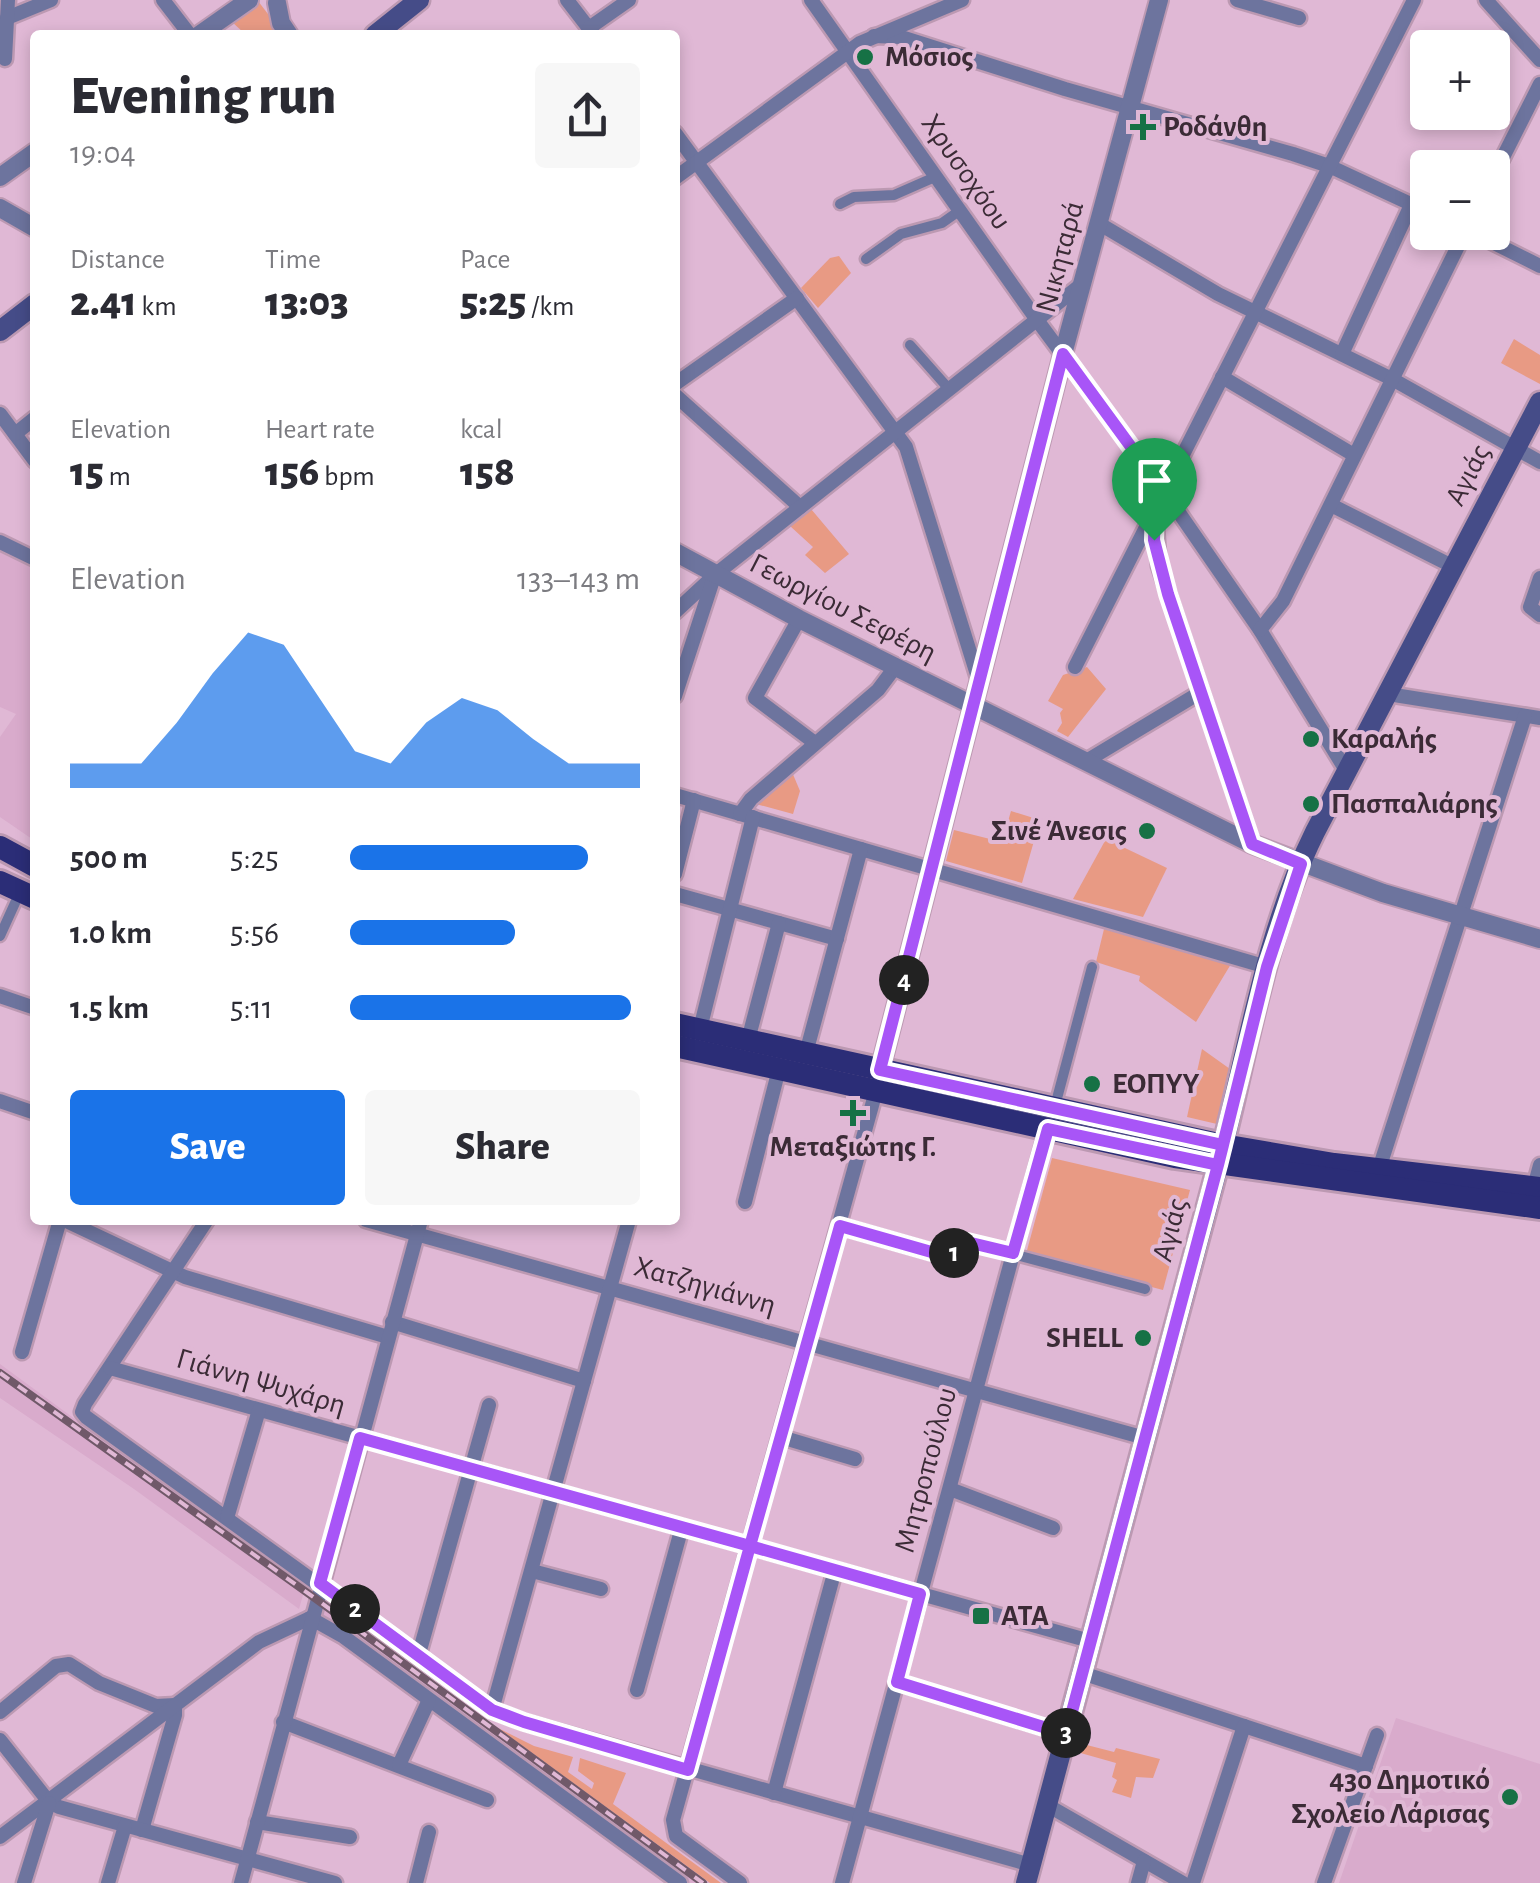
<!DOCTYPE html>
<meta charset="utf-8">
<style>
body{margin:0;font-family:"Alegreya Sans",sans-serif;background:#f7f7f7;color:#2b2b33;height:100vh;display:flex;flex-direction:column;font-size:38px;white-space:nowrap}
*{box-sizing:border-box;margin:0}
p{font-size:32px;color:#7c7c81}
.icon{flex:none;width:55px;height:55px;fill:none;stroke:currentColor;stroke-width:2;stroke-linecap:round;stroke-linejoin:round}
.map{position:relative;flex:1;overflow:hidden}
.drawer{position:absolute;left:30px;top:30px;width:650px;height:1195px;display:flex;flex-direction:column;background:#fff;border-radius:10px;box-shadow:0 5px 15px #0003}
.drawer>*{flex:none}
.fabs{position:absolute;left:1410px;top:30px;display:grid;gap:20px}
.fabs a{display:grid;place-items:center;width:100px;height:100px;border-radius:10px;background:#fff;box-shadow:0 5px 15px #0003;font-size:50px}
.pin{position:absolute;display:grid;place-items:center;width:85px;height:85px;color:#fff;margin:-102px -42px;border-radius:50% 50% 50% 0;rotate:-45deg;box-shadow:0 0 10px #0007}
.pin .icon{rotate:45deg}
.km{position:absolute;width:50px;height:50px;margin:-25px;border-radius:50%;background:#222;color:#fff;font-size:28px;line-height:50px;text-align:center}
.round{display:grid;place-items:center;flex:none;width:105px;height:105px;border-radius:10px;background:#f7f7f7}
.overview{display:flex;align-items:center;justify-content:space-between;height:170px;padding:0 40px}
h1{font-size:55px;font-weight:800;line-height:75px}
.figures{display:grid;grid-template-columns:repeat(3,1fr);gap:15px;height:170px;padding:10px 40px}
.figures div{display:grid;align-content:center}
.figures b{font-size:42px;font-weight:800}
.figures small{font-size:28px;font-weight:400}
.figures p{font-size:28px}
.chart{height:280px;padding:20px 40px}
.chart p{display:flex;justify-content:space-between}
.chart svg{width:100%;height:180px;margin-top:10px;fill:#1a73e8;opacity:.7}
.cta{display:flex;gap:20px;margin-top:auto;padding:20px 40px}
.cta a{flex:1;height:115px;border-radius:10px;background:#1a73e8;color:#fff;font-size:40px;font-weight:800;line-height:115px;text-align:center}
.cta a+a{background:#f7f7f7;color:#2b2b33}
ul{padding:0 40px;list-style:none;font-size:32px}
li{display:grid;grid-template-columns:160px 120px 1fr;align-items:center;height:75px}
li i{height:25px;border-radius:12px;background:#1a73e8}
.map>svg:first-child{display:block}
.built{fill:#d9abcc}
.green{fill:#e89a84}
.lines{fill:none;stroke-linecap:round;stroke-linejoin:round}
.pedestrian-casing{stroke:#bc99b2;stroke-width:15}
.minor-casing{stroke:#bc99b2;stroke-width:19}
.tertiary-casing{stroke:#bc99b2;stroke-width:22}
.secondary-casing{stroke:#bc99b2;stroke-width:25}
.primary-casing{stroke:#bc99b2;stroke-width:28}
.pedestrian{stroke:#6d749e;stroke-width:10}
.minor{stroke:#6d749e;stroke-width:14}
.tertiary{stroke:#6d749e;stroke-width:18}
.secondary{stroke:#454c88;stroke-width:20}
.primary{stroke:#2b2d77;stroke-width:22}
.rail-casing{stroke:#705969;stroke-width:8}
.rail{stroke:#e0b8d5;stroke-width:4;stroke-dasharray:11;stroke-linecap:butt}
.route-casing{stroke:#fff;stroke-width:20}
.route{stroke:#a855f7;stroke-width:12}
.poi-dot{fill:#167145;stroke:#e0b8d5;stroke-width:4}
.labels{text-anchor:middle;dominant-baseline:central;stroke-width:8;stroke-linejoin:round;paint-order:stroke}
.poi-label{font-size:30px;font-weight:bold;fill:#3b2b36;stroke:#e0b8d5;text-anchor:start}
.street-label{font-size:30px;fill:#3b2b36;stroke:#e0b8d5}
</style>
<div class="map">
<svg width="1540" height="1883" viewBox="0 0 1540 1883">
<rect width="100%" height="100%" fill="#e0b8d5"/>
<g class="built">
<polygon points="0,552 35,569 35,841 0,817 0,737 16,714 0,707"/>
<polygon points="0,1364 305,1588 299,1609 134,1489 0,1398"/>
<polygon points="322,1600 710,1883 673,1883 315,1621"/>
<polygon points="1396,1718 1540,1764 1540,1883 1339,1883"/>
</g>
<g class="green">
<polygon points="258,1 278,27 265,35 246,35 230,20"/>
<polygon points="839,256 851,273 818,308 801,288 830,258"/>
<polygon points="1514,339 1540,355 1540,384 1501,363"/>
<polygon points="811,509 849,554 825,573 805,555 813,547 790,526"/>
<polygon points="1087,667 1106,689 1068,737 1057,731 1062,723 1060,713 1063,709 1048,701 1063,675"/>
<polygon points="792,772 800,791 793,814 756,804"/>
<polygon points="1011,811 1040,820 1022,883 946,861 954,830 1002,842"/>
<polygon points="1106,839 1167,868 1143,917 1073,899"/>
<polygon points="1104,929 1231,964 1196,1022 1139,981 1140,976 1096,962"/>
<polygon points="1202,1049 1230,1069 1217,1124 1187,1117"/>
<polygon points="1052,1158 1190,1190 1163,1290 1026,1254"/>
<polygon points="498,1728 534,1746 573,1757 568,1772 592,1789 594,1783 578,1771 580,1758 626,1773 613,1804 721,1883 710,1883"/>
<polygon points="1079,1743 1114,1752 1116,1748 1160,1759 1153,1778 1136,1777 1131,1798 1112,1792 1117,1780 1112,1777 1116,1763 1077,1752"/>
</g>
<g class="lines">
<defs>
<g id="pedestrian">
<polyline points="840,204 854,197 894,195 935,177"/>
<polyline points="866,259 901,234 942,223 959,211"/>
<polyline points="910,345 949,389"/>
<polyline points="0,936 20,892"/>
<polyline points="1055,1106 1092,967"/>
<polyline points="949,1257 967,1242 1145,1289"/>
</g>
<g id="minor">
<polyline points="163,0 190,35"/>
<polyline points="567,0 594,35"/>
<polyline points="811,0 1037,320 1164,491 1260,630 1347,772"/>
<polyline points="1237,0 1299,18"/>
<polyline points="1486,0 1540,60"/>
<polyline points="7,18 51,0"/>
<polyline points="589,28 629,0"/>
<polyline points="874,36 901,37 1065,89 1293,154 1329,166 1428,212"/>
<polyline points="5,59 8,0"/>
<polyline points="675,133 906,447 979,681"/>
<polyline points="675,178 860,43 962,0"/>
<polyline points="1492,179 1540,84"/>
<polyline points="1098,223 1218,294 1392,379 1540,462"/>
<polyline points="1472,232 1540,266"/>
<polyline points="1342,354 1411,205"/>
<polyline points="1222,377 1354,455"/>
<polyline points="675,384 797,298"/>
<polyline points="675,395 800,507"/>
<polyline points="0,414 35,461"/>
<polyline points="15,434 35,418"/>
<polyline points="1331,505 1454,567"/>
<polyline points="1155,516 1159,566 1252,844"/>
<polyline points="0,542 35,559"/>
<polyline points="1540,578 1530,607 1540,615"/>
<polyline points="675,612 716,574 1082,284"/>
<polyline points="799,619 755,698 815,743"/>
<polyline points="1260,630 1283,601 1465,232"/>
<polyline points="1075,667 1414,0"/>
<polyline points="1388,694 1540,718"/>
<polyline points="675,696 715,574"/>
<polyline points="1088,760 1201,692"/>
<polyline points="675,795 1267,967"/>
<polyline points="740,814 751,799 878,690 896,666"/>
<polyline points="675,874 694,800"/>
<polyline points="675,894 837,939"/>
<polyline points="0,996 35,1008"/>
<polyline points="700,1029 753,817"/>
<polyline points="748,1040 779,923"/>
<polyline points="806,1053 861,849"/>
<polyline points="0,1101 35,1113"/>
<polyline points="1379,1169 1525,716"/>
<polyline points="1534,1187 1540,1165"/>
<polyline points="745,1202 779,1069"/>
<polyline points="64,1220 185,1277 388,1337"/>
<polyline points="207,1220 85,1404 82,1412 86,1417 492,1710 524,1722 1031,1865"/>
<polyline points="366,1220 1145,1438"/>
<polyline points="840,1226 949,1257"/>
<polyline points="392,1322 584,1381"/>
<polyline points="22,1352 60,1220"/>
<polyline points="110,1368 1090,1641"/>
<polyline points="781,1437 855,1459"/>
<polyline points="950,1489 1053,1528"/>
<polyline points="227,1518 259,1410"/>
<polyline points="532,1571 601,1589"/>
<polyline points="310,1618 344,1637 680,1883"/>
<polyline points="418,1657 489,1405"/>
<polyline points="1082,1673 1366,1766"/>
<polyline points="897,1682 1065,1734"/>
<polyline points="637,1690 682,1527"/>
<polyline points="492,1710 629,1220"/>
<polyline points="0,1712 56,1666 69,1664 99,1683 156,1706 175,1705 175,1715 142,1830"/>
<polyline points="283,1722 487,1800"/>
<polyline points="0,1740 49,1802 59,1807 335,1883"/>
<polyline points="399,1765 429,1700"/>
<polyline points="774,1793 835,1570"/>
<polyline points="1047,1805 1183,1883"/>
<polyline points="257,1822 350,1837"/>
<polyline points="0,1837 259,1642 310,1618"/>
<polyline points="24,1883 49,1803"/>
<polyline points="108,1883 125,1826"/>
<polyline points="241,1883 421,1220"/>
<polyline points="416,1883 429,1832"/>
<polyline points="740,1883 676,1836 673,1820 876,1091"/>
<polyline points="842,1883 1047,1129"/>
<polyline points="1138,1883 1144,1861"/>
<polyline points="1193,1883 1244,1726"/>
<polyline points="1324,1883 1377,1735"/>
</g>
<g id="tertiary">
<polyline points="277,3 281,23 289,35"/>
<polyline points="199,35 249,0"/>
<polyline points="0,177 35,152"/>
<polyline points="0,208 35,228"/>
<polyline points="675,552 799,619 1252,844 1383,893 1540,939"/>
<polyline points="880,1070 1063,354 1159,0"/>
</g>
<g id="secondary">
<polyline points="375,35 419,0"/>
<polyline points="0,331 35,304"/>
<path d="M1026,1883C1090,1644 1154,1405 1218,1166C1247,1055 1264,935 1315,832L1540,402"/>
</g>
<g id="primary">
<polyline points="0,847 35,866"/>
<polyline points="0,882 35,898"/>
<polyline points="675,1024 1223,1145 1334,1164 1540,1188"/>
<polyline points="675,1046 1175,1157 1540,1208"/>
</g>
</defs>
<use href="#pedestrian" class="pedestrian-casing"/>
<use href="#minor" class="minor-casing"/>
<use href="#tertiary" class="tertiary-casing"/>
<use href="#secondary" class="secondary-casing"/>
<use href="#primary" class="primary-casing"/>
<use href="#pedestrian" class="pedestrian"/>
<use href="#minor" class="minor"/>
<use href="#tertiary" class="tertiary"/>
<use href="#secondary" class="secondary"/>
<use href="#primary" class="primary"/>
<defs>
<polyline id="rail" points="0,1373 316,1599 703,1883"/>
</defs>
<use href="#rail" class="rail-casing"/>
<use href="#rail" class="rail"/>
</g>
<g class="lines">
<defs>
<polyline id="route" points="1154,540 1168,594 1252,844 1301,864 1267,967 1218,1165 1048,1129 1013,1253 967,1242 949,1257 840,1226 750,1546 360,1438 320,1583 492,1710 524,1722 688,1770 750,1546 920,1594 897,1682 1066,1734 1218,1165 1223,1145 880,1070 1063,354 1164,492 1155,510 1154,540"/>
</defs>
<use href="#route" class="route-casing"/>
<use href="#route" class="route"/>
</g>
<g class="poi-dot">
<circle cx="865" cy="57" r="10"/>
<path d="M1138 112h10v10h10v10h-10v10h-10v-10h-10v-10h10z"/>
<circle cx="1311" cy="739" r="10"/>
<circle cx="1311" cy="804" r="10"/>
<circle cx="1147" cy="831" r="10"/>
<circle cx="1092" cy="1084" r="10"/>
<path d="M848 1098h10v10h10v10h-10v10h-10v-10h-10v-10h10z"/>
<circle cx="1143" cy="1338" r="10"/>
<rect x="971" y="1606" width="20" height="20" rx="5"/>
<circle cx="1510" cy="1797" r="10"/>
</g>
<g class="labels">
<g class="poi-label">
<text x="885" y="57">Μόσιος</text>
<text x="1163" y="127">Ροδάνθη</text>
<text x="1331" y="739">Καραλής</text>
<text x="1331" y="804">Πασπαλιάρης</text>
<text x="1127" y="831" text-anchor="end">Σινέ Άνεσις</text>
<text x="1112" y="1084">ΕΟΠΥΥ</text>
<text x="853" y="1147" text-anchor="middle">Μεταξιώτης Γ.</text>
<text x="1123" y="1338" text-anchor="end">SHELL</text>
<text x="1001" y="1616">ΑΤΑ</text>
<text x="1490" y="1780" text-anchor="end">43ο Δημοτικό<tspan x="1490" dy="34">Σχολείο Λάρισας</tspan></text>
</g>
<g class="street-label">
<text transform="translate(966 172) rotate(55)">Χρυσοχόου</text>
<text transform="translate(1060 257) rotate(-75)">Νικηταρά</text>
<text transform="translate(1468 475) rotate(-63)">Αγιάς</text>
<text transform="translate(843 608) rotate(27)">Γεωργίου Σεφέρη</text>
<text transform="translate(1170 1230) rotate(-75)">Αγιάς</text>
<text transform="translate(705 1286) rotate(16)">Χατζηγιάννη</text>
<text transform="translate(261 1382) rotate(16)">Γιάννη Ψυχάρη</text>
<text transform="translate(926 1470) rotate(-75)">Μητροπούλου</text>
</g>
</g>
</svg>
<div class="fabs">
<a>+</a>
<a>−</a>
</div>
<div class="pin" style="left:1154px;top:540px;background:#1e9e55"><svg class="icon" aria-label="arrive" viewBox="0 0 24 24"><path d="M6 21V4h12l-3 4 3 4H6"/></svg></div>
<b class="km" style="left:954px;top:1253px">1</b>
<b class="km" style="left:355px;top:1609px">2</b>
<b class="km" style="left:1066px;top:1733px">3</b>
<b class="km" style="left:904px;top:980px">4</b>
<section class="drawer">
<div class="overview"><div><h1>Evening run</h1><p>19:04</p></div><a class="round"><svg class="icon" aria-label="share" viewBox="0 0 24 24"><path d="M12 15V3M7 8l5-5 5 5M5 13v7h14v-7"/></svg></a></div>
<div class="figures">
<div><p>Distance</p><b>2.41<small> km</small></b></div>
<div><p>Time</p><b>13:03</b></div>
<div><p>Pace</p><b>5:25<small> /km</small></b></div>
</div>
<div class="figures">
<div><p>Elevation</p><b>15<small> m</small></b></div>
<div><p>Heart rate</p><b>156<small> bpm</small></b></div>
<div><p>kcal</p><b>158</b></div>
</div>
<div class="chart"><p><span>Elevation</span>133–143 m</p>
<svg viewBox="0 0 160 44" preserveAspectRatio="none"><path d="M0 44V38L10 38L20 38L30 28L40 16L50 6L60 9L70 22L80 35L90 38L100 28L110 22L120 25L130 32L140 38L150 38L160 38V44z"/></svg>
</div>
<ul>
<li><b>500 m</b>5:25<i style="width:82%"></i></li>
<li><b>1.0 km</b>5:56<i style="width:57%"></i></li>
<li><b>1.5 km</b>5:11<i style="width:97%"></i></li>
</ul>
<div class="cta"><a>Save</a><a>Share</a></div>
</section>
</div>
